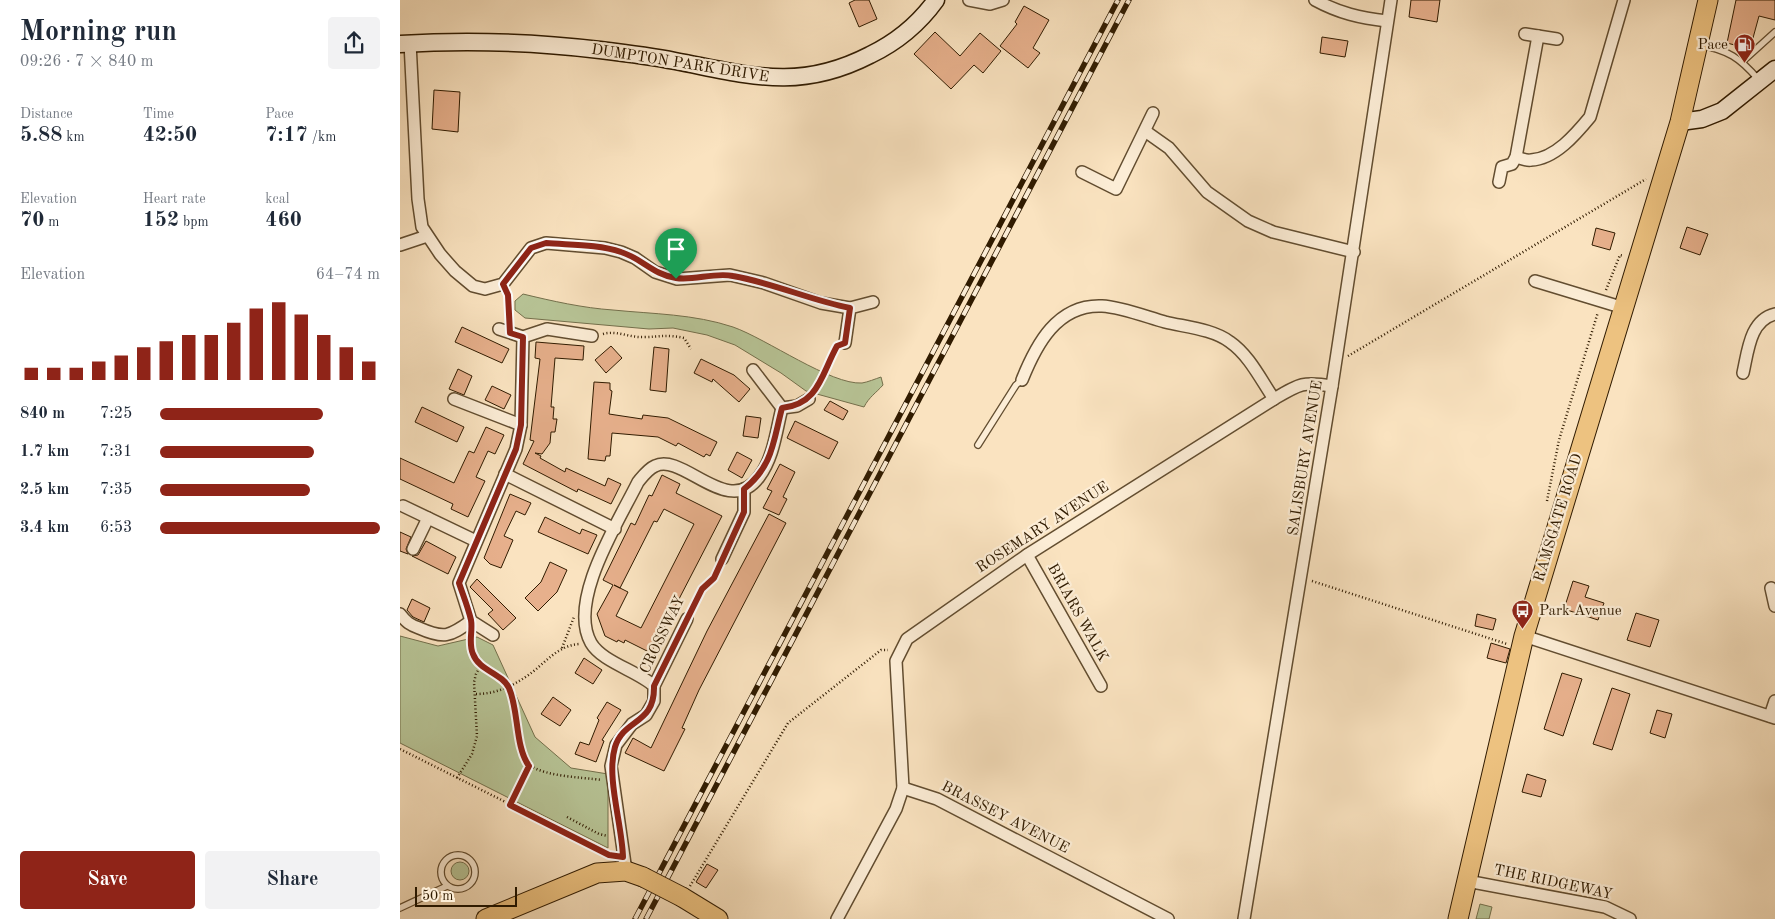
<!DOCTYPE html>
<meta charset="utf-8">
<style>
body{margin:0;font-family:"Old Standard TT",serif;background:#f2f2f3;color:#1f2937;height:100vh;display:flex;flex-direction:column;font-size:19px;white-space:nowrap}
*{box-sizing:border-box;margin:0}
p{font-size:16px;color:#747a83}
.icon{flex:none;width:28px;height:28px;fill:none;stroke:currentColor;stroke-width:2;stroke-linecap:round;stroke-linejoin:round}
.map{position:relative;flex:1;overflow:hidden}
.details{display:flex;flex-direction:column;background:#fff;width:400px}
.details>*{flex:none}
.scale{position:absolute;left:15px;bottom:12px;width:102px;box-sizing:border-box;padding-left:5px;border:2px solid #301b00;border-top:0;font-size:14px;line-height:18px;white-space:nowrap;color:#301b00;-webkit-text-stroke:4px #fcedd6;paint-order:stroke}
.pin{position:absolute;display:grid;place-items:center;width:42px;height:42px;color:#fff;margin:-51px -21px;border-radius:50% 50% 50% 0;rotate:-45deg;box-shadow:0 0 5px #0007}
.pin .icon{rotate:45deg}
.round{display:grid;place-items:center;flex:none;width:52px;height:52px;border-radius:5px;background:#f2f2f3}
.summary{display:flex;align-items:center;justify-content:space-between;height:85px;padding:0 20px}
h1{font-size:28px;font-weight:700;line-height:38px}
.metrics{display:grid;grid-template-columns:repeat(3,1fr);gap:8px;height:85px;padding:5px 20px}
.metrics div{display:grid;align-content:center}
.metrics b{font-size:21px;font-weight:700}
.metrics small{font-size:14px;font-weight:400}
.metrics p{font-size:14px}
.chart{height:140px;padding:10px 20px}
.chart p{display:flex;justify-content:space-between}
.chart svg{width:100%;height:90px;margin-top:5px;stroke:#8f2418;stroke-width:6}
.button{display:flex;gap:10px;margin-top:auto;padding:10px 20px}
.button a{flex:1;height:58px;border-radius:5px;background:#8f2418;color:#fff;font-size:20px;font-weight:700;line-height:58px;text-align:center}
.button a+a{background:#f2f2f3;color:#1f2937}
ul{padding:0 20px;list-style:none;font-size:16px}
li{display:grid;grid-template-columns:80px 60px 1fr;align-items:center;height:38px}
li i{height:12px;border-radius:6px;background:#8f2418}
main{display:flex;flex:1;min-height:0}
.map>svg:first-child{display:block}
.green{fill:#b8c597;stroke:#74704c}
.building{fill:#e7b08c;stroke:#301b00;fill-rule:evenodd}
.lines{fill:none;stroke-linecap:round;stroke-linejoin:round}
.lane-casing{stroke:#624d30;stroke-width:8}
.street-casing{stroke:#624d30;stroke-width:14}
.secondary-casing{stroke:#301b00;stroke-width:19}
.primary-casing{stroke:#301b00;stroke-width:21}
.path{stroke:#301b00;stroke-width:2.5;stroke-dasharray:1 2.5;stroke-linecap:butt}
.lane{stroke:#fcedd6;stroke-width:5.5}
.street{stroke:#fcedd6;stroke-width:11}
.secondary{stroke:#fcedd6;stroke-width:16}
.primary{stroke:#edc280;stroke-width:19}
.rail-casing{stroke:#301b00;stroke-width:5.5}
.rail{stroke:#fcedd6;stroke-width:4;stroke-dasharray:11;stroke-linecap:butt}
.primary-bridge-casing{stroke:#301b00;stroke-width:21;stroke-linecap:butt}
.primary-bridge{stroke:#edc280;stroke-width:19}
.route-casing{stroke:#fff;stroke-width:10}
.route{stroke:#8f2418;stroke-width:6}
.labels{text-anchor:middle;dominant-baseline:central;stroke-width:4.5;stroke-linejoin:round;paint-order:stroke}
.poi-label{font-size:15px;fill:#301b00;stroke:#fcedd6;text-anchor:end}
.street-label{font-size:15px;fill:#301b00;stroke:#fcedd6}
</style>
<main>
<section class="details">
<div class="summary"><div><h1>Morning run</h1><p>09:26 · 7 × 840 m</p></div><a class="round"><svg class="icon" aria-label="share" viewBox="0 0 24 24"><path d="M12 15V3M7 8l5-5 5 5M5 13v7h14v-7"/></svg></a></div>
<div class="metrics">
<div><p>Distance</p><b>5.88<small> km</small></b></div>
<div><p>Time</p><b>42:50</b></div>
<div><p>Pace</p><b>7:17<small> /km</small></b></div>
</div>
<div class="metrics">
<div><p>Elevation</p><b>70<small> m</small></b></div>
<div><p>Heart rate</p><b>152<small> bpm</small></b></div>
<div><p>kcal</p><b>460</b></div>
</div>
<div class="chart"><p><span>Elevation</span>64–74 m</p>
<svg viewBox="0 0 160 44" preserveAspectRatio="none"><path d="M5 44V38M15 44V38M25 44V38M35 44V35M45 44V32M55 44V28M65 44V25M75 44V22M85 44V22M95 44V16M105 44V9M115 44V6M125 44V12M135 44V22M145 44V28M155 44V35"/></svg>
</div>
<ul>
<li><b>840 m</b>7:25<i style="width:74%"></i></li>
<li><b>1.7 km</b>7:31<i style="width:70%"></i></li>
<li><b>2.5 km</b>7:35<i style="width:68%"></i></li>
<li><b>3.4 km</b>6:53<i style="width:100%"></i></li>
</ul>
<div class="button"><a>Save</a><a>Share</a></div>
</section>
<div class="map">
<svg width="1375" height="919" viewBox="0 0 1375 919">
<rect width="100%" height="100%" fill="#fae3c0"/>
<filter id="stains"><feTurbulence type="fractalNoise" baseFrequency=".004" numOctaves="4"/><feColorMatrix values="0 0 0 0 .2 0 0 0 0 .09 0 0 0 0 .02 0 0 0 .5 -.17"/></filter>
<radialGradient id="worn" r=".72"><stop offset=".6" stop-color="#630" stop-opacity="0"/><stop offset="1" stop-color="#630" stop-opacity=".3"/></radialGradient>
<g class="green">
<path d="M123,294C152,301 183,308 213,310C253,314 294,314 333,327C367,339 431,385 462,383C468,382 475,379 481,377L483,385C476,393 469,397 464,407L406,391L381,373L335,345L307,335L273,328L249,329L125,318L115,310V301Z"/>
<polygon points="0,636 38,646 77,637 93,645 135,737 171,768 208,774 208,848 0,743"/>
<circle cx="60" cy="871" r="9"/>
<polygon points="1080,904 1092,907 1089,919 1076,919"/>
</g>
<g class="building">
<polygon points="455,0 469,0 477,19 459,27 449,3"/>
<polygon points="1011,0 1040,0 1037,22 1009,17"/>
<polygon points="1336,0 1375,0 1375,20 1359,16 1350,49 1327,43"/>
<polygon points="624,6 649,20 633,48 640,53 628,68 600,46 617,24 615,22"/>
<polygon points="535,32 560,56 580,33 601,51 583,73 574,65 551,89 514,54"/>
<polygon points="922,37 948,41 945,57 920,53"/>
<polygon points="34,90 60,92 58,132 32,129"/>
<polygon points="1287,227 1308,234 1300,255 1280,248"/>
<polygon points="1196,228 1215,233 1210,250 1192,245"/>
<polygon points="62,327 109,349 102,363 55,342"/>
<polygon points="136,342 184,346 183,360 155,358 151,407 154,407 153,419 157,419 155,432 151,432 150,443 142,454 135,453 141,456 140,458 165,472 166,468 205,486 208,478 221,484 211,504 178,489 177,492 123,464 134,441 130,440 140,359 135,358"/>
<polygon points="211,346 222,358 206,373 195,360"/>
<polygon points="254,347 269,349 266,392 250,390"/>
<polygon points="301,359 334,375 350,389 339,402 313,379 312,382 294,373"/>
<polygon points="58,369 72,376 64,395 49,389"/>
<polygon points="194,382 210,383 210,390 212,391 209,414 242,419 243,415 268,418 317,442 310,456 306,454 304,457 278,443 276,446 258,437 212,433 210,456 206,456 205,461 188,459"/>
<polygon points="92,386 111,395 104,409 85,400"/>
<polygon points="430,401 448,411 443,420 424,410"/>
<polygon points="22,407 64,427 57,442 15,422"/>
<polygon points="346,416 361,418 358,438 343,436"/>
<polygon points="395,421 438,442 429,459 387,438"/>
<polygon points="86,427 104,435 95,454 88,451 76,477 85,481 68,517 51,509 53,504 0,479 0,458 54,483 69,451 74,453"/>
<polygon points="337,452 352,460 342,478 328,470"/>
<polygon points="380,464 395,472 383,497 387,499 379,515 363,508 372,491 367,489"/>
<path d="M262,475L280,484L276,493L322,516L251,653L225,640L224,643L218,640L217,642L205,636L197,614L213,585L203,580L231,523L235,525L249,495L252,496ZM264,509L294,524L241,628L216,616L228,592L214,585L220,588L254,521L257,522Z"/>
<polygon points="110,494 131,503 125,515 116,511 104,536 113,540 101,568 90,564 84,558"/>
<polygon points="369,514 386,523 299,690 282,728 285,729 264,771 225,753 233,738 251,748 307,631"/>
<polygon points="145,517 180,534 182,529 197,535 188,554 138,532"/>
<polygon points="0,532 11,537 6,549 8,554 0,551"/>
<polygon points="26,541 56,557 48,574 12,556 18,555"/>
<polygon points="150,562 167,570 157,592 138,611 125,598 141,582"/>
<polygon points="77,579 116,618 103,630 88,614 93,610 70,587"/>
<polygon points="1173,581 1189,586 1185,597 1204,603 1198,620 1164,609"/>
<polygon points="12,599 30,608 24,622 13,617 7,610"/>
<polygon points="1236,613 1259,620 1250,647 1227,640"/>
<polygon points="1077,614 1096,619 1093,630 1075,626"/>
<polygon points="1091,643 1110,649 1106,663 1087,658"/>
<polygon points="184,658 202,670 193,684 175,673"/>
<polygon points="1162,673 1182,679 1163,736 1144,729"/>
<polygon points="1212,688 1230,694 1212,750 1193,744"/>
<polygon points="153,697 171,710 160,726 141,714"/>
<polygon points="207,702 221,710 202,740 204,741 196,762 175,754 180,742 189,745 199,720 197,718"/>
<polygon points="1257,710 1272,714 1265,738 1250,733"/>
<polygon points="1127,774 1146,780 1141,797 1122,792"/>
<polygon points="307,864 318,870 306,888 296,882"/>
</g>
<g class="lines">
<defs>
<g id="lane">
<path d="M1300,45C1328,50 1340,58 1358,79"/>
<polyline points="1343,61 1375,32"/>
<polyline points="578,445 616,385 622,380"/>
<circle cx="58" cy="872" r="17"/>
<polyline points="0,908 47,886"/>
</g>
<g id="street">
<polyline points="569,0 590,4 603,0"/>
<path d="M915,0C939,13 960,18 987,21"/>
<polyline points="1125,34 1157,39"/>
<polyline points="10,43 18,199 22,227 40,254 55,271 73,286 85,289 103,284 131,248 146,243 205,248 221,252 235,258 255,272 277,279 330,275 364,283 421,303 450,308"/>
<polyline points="745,131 769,148 807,192 848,221 873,232 954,252"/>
<path d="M1116,157C1120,158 1126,161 1131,160C1155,159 1176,134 1190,117L1224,0"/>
<polyline points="682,172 716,189 753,113"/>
<polyline points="1099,182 1102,167 1112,164 1116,157 1138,36"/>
<polyline points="0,245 27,236"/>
<polyline points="1135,281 1224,308"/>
<polyline points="99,329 123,337 147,329 192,336"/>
<polyline points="445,343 450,308 473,302"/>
<polyline points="353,370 382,408 397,406 409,399"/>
<path d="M1343,373C1348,351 1350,320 1375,314"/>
<path d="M622,380C636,345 657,304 702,306C721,307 747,317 765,322C785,327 813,329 830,342C849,355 861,380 874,399"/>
<polyline points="54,399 121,425"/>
<polyline points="105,474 215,529"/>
<polyline points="3,506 76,541"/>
<polyline points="13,549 28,518"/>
<polyline points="627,555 701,686"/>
<polyline points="322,559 344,512 344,489"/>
<polyline points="1371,588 1375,606"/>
<path d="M0,614C6,622 10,625 19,628C44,639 49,637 71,621"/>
<polyline points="93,635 71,621 59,583 116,449 121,425 123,337"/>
<polyline points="1124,636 1375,718"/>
<polyline points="254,686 287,619"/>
<polyline points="1370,716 1375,701"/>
<polyline points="503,788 537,799 768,919"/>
<path d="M226,871L211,766L216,745L232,724L246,715L254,701V686C238,671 202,662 191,643C167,601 219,521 238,482C243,476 248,469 255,466C283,452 328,519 359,477C374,457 376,431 382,408"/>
<polyline points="1067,881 1205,907 1230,919"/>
<path d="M437,919L496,809L503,788L496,661L507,639L627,555L874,399C899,384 903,381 932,386"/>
<polyline points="844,919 932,386 991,0"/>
</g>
<g id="secondary">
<path d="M0,44C66,40 134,42 200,50C225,53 250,56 275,61C349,75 398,92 470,55C497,42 518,25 536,0"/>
<polyline points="1280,122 1302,119 1322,111 1375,69"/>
</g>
<g id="primary">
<polyline points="282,897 318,919"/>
<polyline points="86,919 197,873 226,871 243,877"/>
<polyline points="1058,919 1124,636 1280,122 1308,0"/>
</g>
</defs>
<use href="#lane" class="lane-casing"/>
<use href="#street" class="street-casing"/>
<use href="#secondary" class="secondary-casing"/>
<use href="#primary" class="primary-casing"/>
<g class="path">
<polyline points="1206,290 1220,255 1224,256"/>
<polyline points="108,295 108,319"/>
<path d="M203,334C217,330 230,338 244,337C260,337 267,334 284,338L291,349"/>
<polyline points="948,356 1246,179"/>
<polyline points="415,389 435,350"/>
<polyline points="1147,501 1159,440 1198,312"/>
<polyline points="912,581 1107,644"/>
<polyline points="292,608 302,589 313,578 318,570"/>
<path d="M70,636C72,672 92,664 108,686C113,693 114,707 116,715C120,729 119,745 123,757C130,777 183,777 202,780"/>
<polyline points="162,648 174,617"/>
<path d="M76,694C95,694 111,687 127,676C145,664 157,645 180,644"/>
<polyline points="0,749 211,855"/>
<polyline points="57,778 72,754 77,736 74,682 76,674 81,665"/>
<polyline points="110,805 129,766"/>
<polyline points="167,817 199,834 208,836"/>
<polyline points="290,886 388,723 481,650 488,650"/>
</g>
<use href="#lane" class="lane"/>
<use href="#street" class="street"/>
<use href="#secondary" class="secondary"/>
<use href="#primary" class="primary"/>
<defs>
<g id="rail">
<polyline points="235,919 718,0"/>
<polyline points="246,919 729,0"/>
</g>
</defs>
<use href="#rail" class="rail-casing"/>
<use href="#rail" class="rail"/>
<defs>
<polyline id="primary-bridge" points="243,877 282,897"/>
</defs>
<use href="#primary-bridge" class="primary-bridge-casing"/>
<use href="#primary-bridge" class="primary-bridge"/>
</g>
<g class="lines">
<defs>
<path id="route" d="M146,243C170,245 198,244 221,252C241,258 254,275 276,278C294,281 314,272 333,276C373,283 410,300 450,308L445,343L437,346C421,375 419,404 382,408C373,442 373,466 344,489V512L314,578L302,589L254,686C255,725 224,718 215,747C206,777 222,824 223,857L209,855L110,805L129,766C115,747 119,711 109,688C102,673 79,671 73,654C68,643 73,631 71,620C68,607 63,595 59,583L116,449L121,425L123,337L110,333L108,295L103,284L131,248Z"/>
</defs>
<use href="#route" class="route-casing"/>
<use href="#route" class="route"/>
</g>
<defs>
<symbol id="fuel-pin" viewBox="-11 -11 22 30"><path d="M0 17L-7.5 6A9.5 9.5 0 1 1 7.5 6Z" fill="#8f2418" stroke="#fcedd6"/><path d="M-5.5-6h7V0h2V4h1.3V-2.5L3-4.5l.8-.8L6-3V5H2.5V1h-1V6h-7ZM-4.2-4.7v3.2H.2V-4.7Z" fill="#fff"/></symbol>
<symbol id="bus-pin" viewBox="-11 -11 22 30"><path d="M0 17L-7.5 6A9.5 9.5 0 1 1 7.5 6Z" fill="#8f2418" stroke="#fcedd6"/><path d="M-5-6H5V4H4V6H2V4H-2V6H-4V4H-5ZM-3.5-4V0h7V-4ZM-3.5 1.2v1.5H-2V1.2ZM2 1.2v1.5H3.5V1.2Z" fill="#fff"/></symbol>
</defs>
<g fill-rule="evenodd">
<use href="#fuel-pin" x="1332" y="32" width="25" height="34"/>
<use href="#bus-pin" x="1110" y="598" width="25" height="34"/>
</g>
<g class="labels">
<g class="poi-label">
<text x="1328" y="45">Pace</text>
<text x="1139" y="611" text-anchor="start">Park Avenue</text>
</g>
<g class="street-label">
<text transform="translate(280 64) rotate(9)">DUMPTON PARK DRIVE</text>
<text transform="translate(906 458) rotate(-81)">SALISBURY AVENUE</text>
<text transform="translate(1159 518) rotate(-73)">RAMSGATE ROAD</text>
<text transform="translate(643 528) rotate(-33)">ROSEMARY AVENUE</text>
<text transform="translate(677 613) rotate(61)">BRIARS WALK</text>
<text transform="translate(263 635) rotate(-64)">CROSSWAY</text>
<text transform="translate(605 818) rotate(27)">BRASSEY AVENUE</text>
<text transform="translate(1153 883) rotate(12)">THE RIDGEWAY</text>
</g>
</g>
<rect width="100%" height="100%" filter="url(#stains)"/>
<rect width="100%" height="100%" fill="url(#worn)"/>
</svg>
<div class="scale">50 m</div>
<div class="pin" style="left:276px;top:279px;background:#1e9e55"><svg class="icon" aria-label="arrive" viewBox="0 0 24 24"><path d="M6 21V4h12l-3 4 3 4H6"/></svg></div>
</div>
</main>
